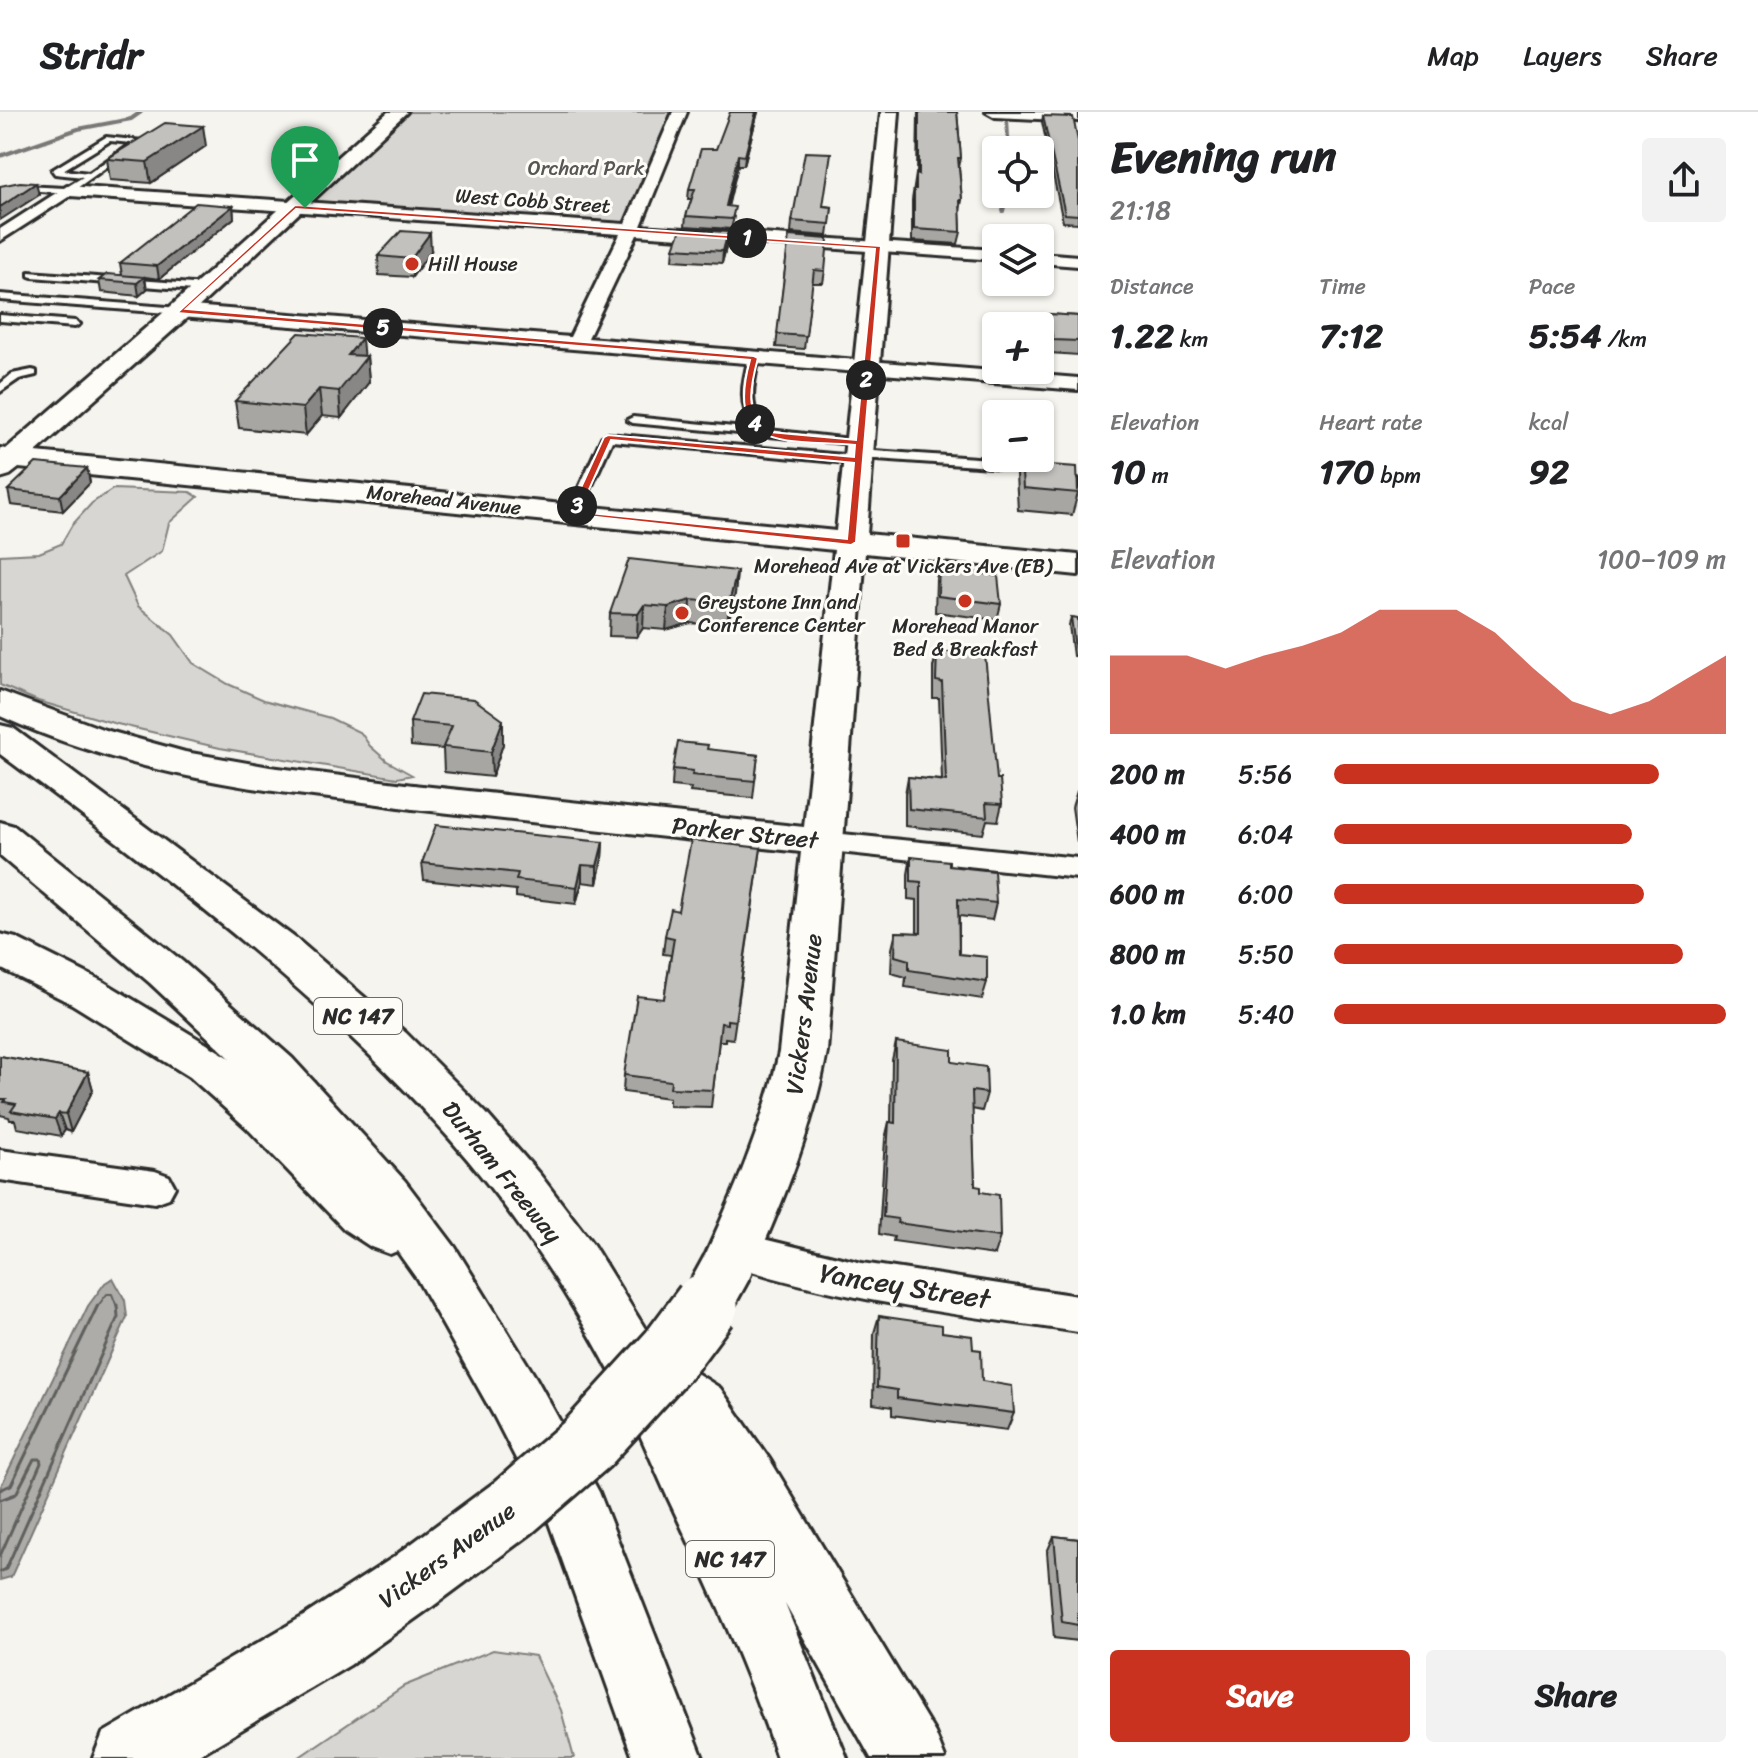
<!DOCTYPE html>
<meta charset="utf-8">
<style>
body{margin:0;font-family:Sriracha,sans-serif;background:#f2f2f2;color:#202124;height:100vh;display:flex;flex-direction:column;font-size:30px;white-space:nowrap}
*{box-sizing:border-box;margin:0}
p{font-size:26px;color:#757577}
.icon{flex:none;width:44px;height:44px;fill:none;stroke:currentColor;stroke-width:2;stroke-linecap:round;stroke-linejoin:round}
.map{position:relative;flex:1;overflow:hidden}
.drawer{display:flex;flex-direction:column;background:#fff;width:680px}
.drawer>*{flex:none}
.fabs{position:absolute;left:982px;top:24px;display:grid;gap:16px}
.fabs a{display:grid;place-items:center;width:72px;height:72px;border-radius:8px;background:#fff;box-shadow:0 2px 6px #0004;font-size:40px}
.pin{position:absolute;display:grid;place-items:center;width:68px;height:68px;color:#fff;margin:-82px -34px;border-radius:50% 50% 50% 0;rotate:-45deg;box-shadow:0 0 8px #0007}
.pin .icon{rotate:45deg}
.km{position:absolute;width:40px;height:40px;margin:-20px;border-radius:50%;background:#222;color:#fff;font-size:22px;line-height:40px;text-align:center}
.round{display:grid;place-items:center;flex:none;width:84px;height:84px;border-radius:8px;background:#f2f2f2}
.headline{display:flex;align-items:center;justify-content:space-between;height:136px;padding:0 32px}
h1{font-size:44px;font-weight:700;line-height:60px}
.figures{display:grid;grid-template-columns:repeat(3,1fr);gap:12px;height:136px;padding:8px 32px}
.figures div{display:grid;align-content:center}
.figures b{font-size:34px;font-weight:700}
.figures small{font-size:22px;font-weight:400}
.figures p{font-size:22px}
.chart{height:224px;padding:16px 32px}
.chart p{display:flex;justify-content:space-between}
.chart svg{width:100%;height:144px;margin-top:8px;fill:#c8321e;opacity:.7}
.primary-button{display:flex;gap:16px;margin-top:auto;padding:16px 32px}
.primary-button a{flex:1;height:92px;border-radius:8px;background:#c8321e;color:#fff;font-size:32px;font-weight:700;line-height:92px;text-align:center}
.primary-button a+a{background:#f2f2f2;color:#202124}
ul{padding:0 32px;list-style:none;font-size:26px}
li{display:grid;grid-template-columns:128px 96px 1fr;align-items:center;height:60px}
li i{height:20px;border-radius:10px;background:#c8321e}
header{display:flex;align-items:center;gap:48px;box-sizing:border-box;height:112px;padding:0 40px;background:#fff;border-bottom:2px solid #e0e0e0}
header strong{font-size:38px}
nav{display:flex;gap:44px;margin-inline-start:auto;font-size:28px}
main{display:flex;flex:1;min-height:0}
.map>svg:first-child{display:block}
.green{fill:#d7d6d2;stroke:#81807e;stroke-width:2}
.water{fill:#adaca9;stroke:#797877;stroke-width:2}
.lines{fill:none;stroke-linecap:round;stroke-linejoin:round}
.shore-far1{stroke:#5f5f5d;stroke-width:2}
.shore{stroke:#5f5f5d;stroke-width:3}
.stream{stroke:#797877;stroke-width:4}
.lane-casing{stroke:#2b2b2b;stroke-width:6}
.street-casing{stroke:#2b2b2b;stroke-width:6}
.secondary-casing{stroke:#2b2b2b;stroke-width:6}
.highway-casing{stroke:#2b2b2b;stroke-width:6}
.lane{fill:#fdfcf7;fill-rule:evenodd}
.street{fill:#fdfcf7;fill-rule:evenodd}
.secondary{fill:#fdfcf7;fill-rule:evenodd}
.highway{fill:#fdfcf7;fill-rule:evenodd}
.secondary-bridge-far1-casing{stroke:#2b2b2b;stroke-width:56;stroke-linecap:butt}
.secondary-bridge-casing{stroke:#2b2b2b;stroke-width:69;stroke-linecap:butt}
.secondary-bridge-far1{stroke:#fdfcf7;stroke-width:50}
.secondary-bridge{stroke:#fdfcf7;stroke-width:63}
.wall{fill:#a7a6a3;stroke:#2b2b2b;stroke-width:2}
.shaded-wall{fill:#888785;stroke:#2b2b2b;stroke-width:2}
.building{fill:#c2c1be;stroke:#2b2b2b;stroke-width:2}
.route{fill:#c8321e;stroke:#fff;stroke-width:2;fill-rule:evenodd}
.poi-dot{fill:#c8321e;stroke:#fdfcf7;stroke-width:3}
.labels{text-anchor:middle;dominant-baseline:central;stroke-width:6;stroke-linejoin:round;paint-order:stroke}
.far-park-label{font-size:20px;fill:#565655;stroke:#fdfcf7}
.far-street-label{font-size:20px;fill:#2b2b2b;stroke:#fdfcf7}
.far-poi-label{font-size:20px;fill:#2b2b2b;stroke:#fdfcf7;text-anchor:start}
.shield{fill:#fdfcf7;stroke:#6a6a68;stroke-width:2}
.shield-label{font-size:22px;font-weight:bold;fill:#2b2b2b}
.street-label{font-size:24px;fill:#2b2b2b;stroke:#fdfcf7}
.near-street-label{font-size:28px;fill:#2b2b2b;stroke:#fdfcf7}
</style>
<header>
<strong>Stridr</strong>
<nav><a>Map</a><a>Layers</a><a>Share</a></nav>
</header>
<main>
<div class="map">
<svg width="1078" height="1646" viewBox="0 0 1078 1646">
<rect width="100%" height="100%" fill="#f5f4ef"/>
<filter id="ink" filterUnits="userSpaceOnUse"><feTurbulence type="fractalNoise" baseFrequency=".0125" numOctaves="2"/><feDisplacementMap in="SourceGraphic" scale="16" xChannelSelector="R" yChannelSelector="G"/><feConvolveMatrix kernelMatrix="1 2 1 2 8 2 1 2 1" color-interpolation-filters="sRGB"/></filter>
<g filter="url(#ink)">
<g class="green">
<polygon points="406,0 672,0 624,114 311,91"/>
<polygon points="113,377 190,380 198,385 169,411 162,439 124,464 138,494 173,523 193,551 228,572 264,588 330,606 361,621 370,634 387,649 412,663 397,666 220,636 113,611 38,589 0,573 0,443 39,441 61,432 72,413 92,391"/>
<polygon points="493,1538 535,1544 561,1598 574,1646 298,1646 404,1574"/>
</g>
<polygon class="water" points="113,1166 125,1188 127,1205 11,1465 0,1468 0,1376 88,1194 105,1171"/>
<g class="lines">
<polyline class="shore-far1" points="97,1195 107,1182 112,1182 117,1195"/>
<g class="shore">
<polyline points="0,1378 11,1373 98,1193"/>
<polyline points="0,1388 16,1382 34,1347 40,1347 41,1351 0,1444"/>
<polyline points="0,1460 6,1457 118,1205 117,1193"/>
</g>
<g class="stream">
<polyline points="1007,6 1008,26 1014,38"/>
<polyline points="0,44 78,17 131,7 141,0"/>
<polyline points="1003,99 1007,82"/>
</g>
<defs>
<g id="lane">
<path d="M106,25L143,29L70,81L24,78L0,83V79L24,74L65,76L83,65L55,62L52,58ZM110,29L132,31L89,61L63,58Z"/>
<polygon points="29,160 206,173 211,176 206,179 32,165 29,164"/>
<polygon points="0,182 180,196 185,199 180,202 0,188"/>
<polygon points="0,203 75,209 80,212 75,215 0,209"/>
<path d="M754,243L759,246C753,272 746,299 769,318L860,328L866,331L864,333L633,311L627,308L633,305L754,317C738,294 742,272 749,246Z"/>
<polygon points="32,258 36,259 36,263 19,267 0,280 0,272 12,262"/>
<polygon points="608,322 855,344 855,340 859,338 1006,348 1078,367 1078,375 1006,356 862,346 862,351 858,352 612,329 579,402 569,405 567,402 602,325"/>
</g>
<g id="street">
<polygon points="673,0 687,0 641,114 996,138 996,148 637,123 588,226 1078,266 1078,278 180,205 171,199 180,193 570,225 620,122 70,84 0,129 0,117 67,74 625,112"/>
<polygon points="1040,141 1078,144 1078,154 1040,151"/>
<polygon points="823,720 1078,746 1078,766 812,737 807,730 812,723"/>
<polygon points="0,1038 155,1059 169,1064 175,1075 169,1086 155,1091 0,1068"/>
<path d="M735,1120L862,1151L1078,1184V1220C958,1202 836,1189 720,1149L714,1137L720,1125Z"/>
</g>
<g id="secondary">
<path d="M388,0H407L189,204L36,340L836,419L881,0H899L867,422L1078,443V463L865,441L827,940C813,1016 785,1085 754,1155L746,1171L727,1178L708,1171L700,1155C732,1085 763,1016 779,940L801,740L413,697L399,693L393,685L399,677L413,673L804,715L834,438L19,356L10,363L0,366V336L6,337L171,194Z"/>
<polygon points="986,0 1078,0 1078,9 995,5"/>
<polygon points="414,1437 437,1447 446,1469 437,1491 350,1553 194,1646 93,1646 103,1621 302,1505 391,1447"/>
</g>
<g id="highway">
<path d="M0,579L105,618L185,640L270,655L413,673L427,677L433,685L427,693L413,697C364,689 315,685 266,678C175,665 84,642 0,604Z"/>
<path d="M0,613L13,616L299,829L406,921L486,1001L541,1064L592,1131L657,1236L720,1276L770,1348L935,1621L945,1646H871L785,1492L847,1646H777C747,1555 707,1469 666,1382C650,1346 635,1310 618,1275C572,1186 516,1102 450,1027C319,879 158,760 0,642Z"/>
<polygon points="0,710 14,714 182,849 292,946 405,1069 455,1135 536,1266 599,1380 703,1646 633,1646 549,1411 494,1304 417,1167 397,1139 390,1142 371,1135 345,1118 247,1016 190,965 72,892 0,856 0,822 16,826 104,870 230,946 150,871 0,744"/>
</g>
</defs>
<use href="#lane" class="lane-casing"/>
<use href="#street" class="street-casing"/>
<use href="#secondary" class="secondary-casing"/>
<use href="#highway" class="highway-casing"/>
<use href="#lane" class="lane"/>
<use href="#street" class="street"/>
<use href="#secondary" class="secondary"/>
<use href="#highway" class="highway"/>
<defs>
<polyline id="secondary-bridge-far1" points="705,1195 727,1155"/>
<polyline id="secondary-bridge" points="414,1469 514,1395 587,1332 671,1240 706,1193"/>
</defs>
<use href="#secondary-bridge-far1" class="secondary-bridge-far1-casing"/>
<use href="#secondary-bridge" class="secondary-bridge-casing"/>
<use href="#secondary-bridge-far1" class="secondary-bridge-far1"/>
<use href="#secondary-bridge" class="secondary-bridge"/>
</g>
<g class="wall">
<polygon points="758,0 744,53 738,53 728,95 734,105 731,117 685,114 686,104 692,87 688,87 689,77 716,37"/>
<polygon points="918,0 957,0 961,46 959,55 962,88 960,99 961,120 958,132 912,129 912,88 916,62 917,63"/>
<polygon points="1043,4 1078,29 1078,111 1063,110 1042,10"/>
<polygon points="206,34 151,71 110,68 107,47"/>
<polygon points="233,94 234,106 159,167 145,165 147,177 139,184 101,180 99,168 122,163 120,151"/>
<polygon points="823,94 832,95 828,124 791,121 792,109"/>
<polygon points="728,120 727,132 722,151 673,148 674,136"/>
<polygon points="789,124 825,159 823,171 812,171 804,237 776,235"/>
<polygon points="431,139 412,165 379,163 378,144"/>
<polygon points="1048,202 1078,204 1078,243 1050,241 1046,215"/>
<polygon points="364,244 367,244 369,270 341,306 322,304 306,323 239,316 235,289"/>
<polygon points="1020,346 1040,346 1050,353 1078,381 1072,403 1018,398 1016,363"/>
<polygon points="87,356 90,371 63,399 11,393 8,378"/>
<polygon points="939,451 967,459 1001,492 997,508 935,500 936,467"/>
<polygon points="737,459 735,482 727,515 690,511 666,518 643,516 637,525 609,524 610,501"/>
<polygon points="1071,505 1078,506 1078,544 1073,544 1069,513"/>
<polygon points="937,539 997,667 1002,692 998,709 987,708 983,722 905,714 905,682 908,665 942,668 939,586 933,586 933,555"/>
<polygon points="503,608 503,632 492,665 444,660 443,637 411,634 410,610"/>
<polygon points="707,638 758,643 753,686 690,680 691,676 672,674 673,657"/>
<polygon points="1077,679 1078,679 1078,730 1077,730 1072,695"/>
<polygon points="603,730 602,747 597,772 582,770 576,792 516,785 516,778 424,768 422,751"/>
<polygon points="761,736 733,927 725,926 725,929 719,929 711,995 669,994 669,986 623,980 624,963 664,887 671,843 663,842 665,824 678,799"/>
<polygon points="911,745 949,754 996,791 992,808 959,804 959,842 987,870 982,887 905,875 906,865 891,861 892,837 896,820 917,821 917,788 908,787 908,762"/>
<polygon points="896,930 952,950 987,981 982,999 972,997 975,1074 981,1080 1000,1125 994,1143 893,1129 894,1125 879,1122 885,1027 889,1010 891,1010 892,948"/>
<polygon points="0,944 88,960 93,978 71,1020 65,1018 61,1024 17,1016 15,1008 10,1008 9,1005 0,1003"/>
<polygon points="879,1204 942,1220 973,1237 982,1269 1014,1301 1007,1318 892,1303 892,1295 873,1292 874,1221"/>
<polygon points="1054,1424 1078,1427 1078,1529 1054,1526 1047,1440"/>
</g>
<g class="shaded-wall">
<polygon points="756,0 758,0 744,53 745,44"/>
<polygon points="203,14 206,34 151,71 147,50"/>
<polygon points="738,43 738,53 725,105 726,94"/>
<polygon points="36,71 39,83 0,108 0,95"/>
<polygon points="233,94 234,106 159,167 157,154"/>
<polygon points="728,120 727,132 722,151 723,139"/>
<polygon points="430,121 431,139 412,165 411,147"/>
<polygon points="144,165 147,177 139,184 137,171"/>
<polygon points="362,226 364,249 367,244 369,270 341,306 339,279 348,243"/>
<polygon points="319,277 322,304 306,323 303,296"/>
<polygon points="87,356 90,371 63,399 60,384"/>
<polygon points="737,459 735,482 727,515 729,491"/>
<polygon points="691,488 690,511 666,518 668,495"/>
<polygon points="644,493 643,516 637,525 638,502"/>
<polygon points="503,608 503,632 492,665 491,640"/>
<polygon points="603,730 602,747 597,772 597,754"/>
<polygon points="582,753 582,770 576,792 577,775"/>
<polygon points="88,960 93,978 71,1020 66,1002"/>
<polygon points="59,1001 65,1018 61,1024 55,1007"/>
</g>
<g class="building">
<polygon points="730,0 756,0 745,44 738,43 726,94 735,95 732,107 686,104 695,77 689,77 701,37 716,37"/>
<polygon points="919,0 957,0 961,46 958,46 962,88 960,88 961,120 914,117 914,77 916,77 916,62 919,63"/>
<polygon points="1043,4 1073,5 1078,29 1078,103 1065,102"/>
<polygon points="165,11 203,14 147,50 107,47"/>
<polygon points="805,40 831,41 823,94 832,95 830,112 792,109"/>
<polygon points="20,70 36,71 0,95 0,74"/>
<polygon points="196,91 233,94 157,154 120,151"/>
<polygon points="681,117 728,120 723,139 674,136"/>
<polygon points="401,119 430,121 411,147 378,144"/>
<polygon points="789,124 828,127 825,159 814,158 806,224 777,222"/>
<polygon points="107,162 144,165 137,171 99,168"/>
<polygon points="1048,202 1078,204 1078,229 1053,228"/>
<polygon points="299,221 362,226 348,243 367,244 339,279 319,277 303,296 235,289"/>
<polygon points="1021,346 1040,346 1050,348 1050,353 1077,355 1078,381 1023,376"/>
<polygon points="36,351 87,356 60,384 8,378"/>
<polygon points="629,447 737,459 729,491 691,488 668,495 644,493 638,502 610,501"/>
<polygon points="939,451 966,454 967,459 998,464 1001,492 938,484"/>
<polygon points="1071,505 1078,506 1078,536 1075,536"/>
<polygon points="937,539 985,543 997,667 1000,667 1002,692 986,691 987,705 909,697 908,665 946,669 942,570 936,569"/>
<polygon points="421,582 474,587 503,608 491,640 443,635 452,614 410,610"/>
<polygon points="678,630 708,633 707,637 758,643 755,669 692,663 693,659 673,657"/>
<polygon points="436,713 603,730 597,754 582,753 577,775 516,768 518,761 422,751"/>
<polygon points="691,728 761,736 735,909 727,908 727,912 721,911 713,978 670,976 671,969 624,963 637,884 664,887 674,826 665,824 671,797 678,799"/>
<polygon points="911,745 949,749 949,754 994,759 996,791 958,787 959,842 987,845 987,870 909,858 909,848 895,844 896,820 921,821 921,770 911,769"/>
<polygon points="896,930 952,938 952,950 986,955 987,981 972,979 975,1074 981,1075 981,1080 999,1083 1000,1125 897,1111 898,1107 883,1105 889,1010 895,1011"/>
<polygon points="0,944 88,960 66,1002 59,1001 55,1007 11,999 16,992 4,990 6,987 0,987"/>
<polygon points="879,1204 942,1213 942,1220 972,1224 973,1237 981,1238 982,1269 1012,1274 1014,1301 897,1286 897,1278 877,1275"/>
<polygon points="1054,1424 1078,1427 1078,1513 1062,1510"/>
</g>
</g>
<path class="route" d="M295,93L881,134L856,430L851,433L569,402L604,325L608,323L854,345L855,333C788,327 724,342 750,248L177,201ZM296,97L875,137L856,328L770,320C743,303 751,272 758,246L754,244L186,197ZM611,328L854,351L847,427L579,400Z"/>
<g class="poi-dot">
<circle cx="412" cy="152" r="8"/>
<rect x="895" y="421" width="16" height="16" rx="4"/>
<circle cx="965" cy="489" r="8"/>
<circle cx="682" cy="501" r="8"/>
</g>
<g class="labels">
<g class="far-park-label">
<text x="586" y="56">Orchard Park</text>
</g>
<g class="far-street-label">
<text transform="translate(533 89) rotate(4)">West Cobb Street</text>
<text transform="translate(444 388) rotate(6)">Morehead Avenue</text>
</g>
<g class="far-poi-label">
<text x="428" y="152">Hill House</text>
<text x="903" y="454" text-anchor="middle">Morehead Ave at Vickers Ave (EB)</text>
<text x="698" y="490">Greystone Inn and<tspan x="698" dy="23">Conference Center</tspan></text>
<text x="965" y="514" text-anchor="middle">Morehead Manor<tspan x="965" dy="23">Bed &amp; Breakfast</tspan></text>
</g>
<g class="shield">
<rect x="314" y="886" width="88" height="36" rx="6"/>
<rect x="686" y="1429" width="88" height="36" rx="6"/>
</g>
<g class="shield-label">
<text x="358" y="904">NC 147</text>
<text x="730" y="1447">NC 147</text>
</g>
<g class="street-label">
<text transform="translate(745 721) rotate(6)">Parker Street</text>
<text transform="translate(804 902) rotate(-83)">Vickers Avenue</text>
<text transform="translate(502 1060) rotate(51)">Durham Freeway</text>
<text transform="translate(447 1443) rotate(-36)">Vickers Avenue</text>
</g>
<g class="near-street-label">
<text transform="translate(905 1174) rotate(9)">Yancey Street</text>
</g>
</g>
</svg>
<div class="fabs">
<a><svg class="icon" aria-label="locate" viewBox="0 0 24 24"><circle cx="12" cy="12" r="6"/><path d="M12 2v4M12 18v4M2 12h4M18 12h4"/></svg></a>
<a><svg class="icon" aria-label="layers" viewBox="0 0 24 24"><path d="M12 4l9 5-9 5-9-5zM3 14l9 5 9-5"/></svg></a>
<a>+</a>
<a>−</a>
</div>
<div class="pin" style="left:305px;top:96px;background:#1e9e55"><svg class="icon" aria-label="arrive" viewBox="0 0 24 24"><path d="M6 21V4h12l-3 4 3 4H6"/></svg></div>
<b class="km" style="left:747px;top:126px">1</b>
<b class="km" style="left:866px;top:268px">2</b>
<b class="km" style="left:577px;top:394px">3</b>
<b class="km" style="left:755px;top:312px">4</b>
<b class="km" style="left:383px;top:216px">5</b>
</div>
<section class="drawer">
<div class="headline"><div><h1>Evening run</h1><p>21:18</p></div><a class="round"><svg class="icon" aria-label="share" viewBox="0 0 24 24"><path d="M12 15V3M7 8l5-5 5 5M5 13v7h14v-7"/></svg></a></div>
<div class="figures">
<div><p>Distance</p><b>1.22<small> km</small></b></div>
<div><p>Time</p><b>7:12</b></div>
<div><p>Pace</p><b>5:54<small> /km</small></b></div>
</div>
<div class="figures">
<div><p>Elevation</p><b>10<small> m</small></b></div>
<div><p>Heart rate</p><b>170<small> bpm</small></b></div>
<div><p>kcal</p><b>92</b></div>
</div>
<div class="chart"><p><span>Elevation</span>100–109 m</p>
<svg viewBox="0 0 160 44" preserveAspectRatio="none"><path d="M0 44V20L10 20L20 20L30 24L40 20L50 17L60 13L70 6L80 6L90 6L100 13L110 24L120 34L130 38L140 34L150 27L160 20V44z"/></svg>
</div>
<ul>
<li><b>200 m</b>5:56<i style="width:83%"></i></li>
<li><b>400 m</b>6:04<i style="width:76%"></i></li>
<li><b>600 m</b>6:00<i style="width:79%"></i></li>
<li><b>800 m</b>5:50<i style="width:89%"></i></li>
<li><b>1.0 km</b>5:40<i style="width:100%"></i></li>
</ul>
<div class="primary-button"><a>Save</a><a>Share</a></div>
</section>
</main>
